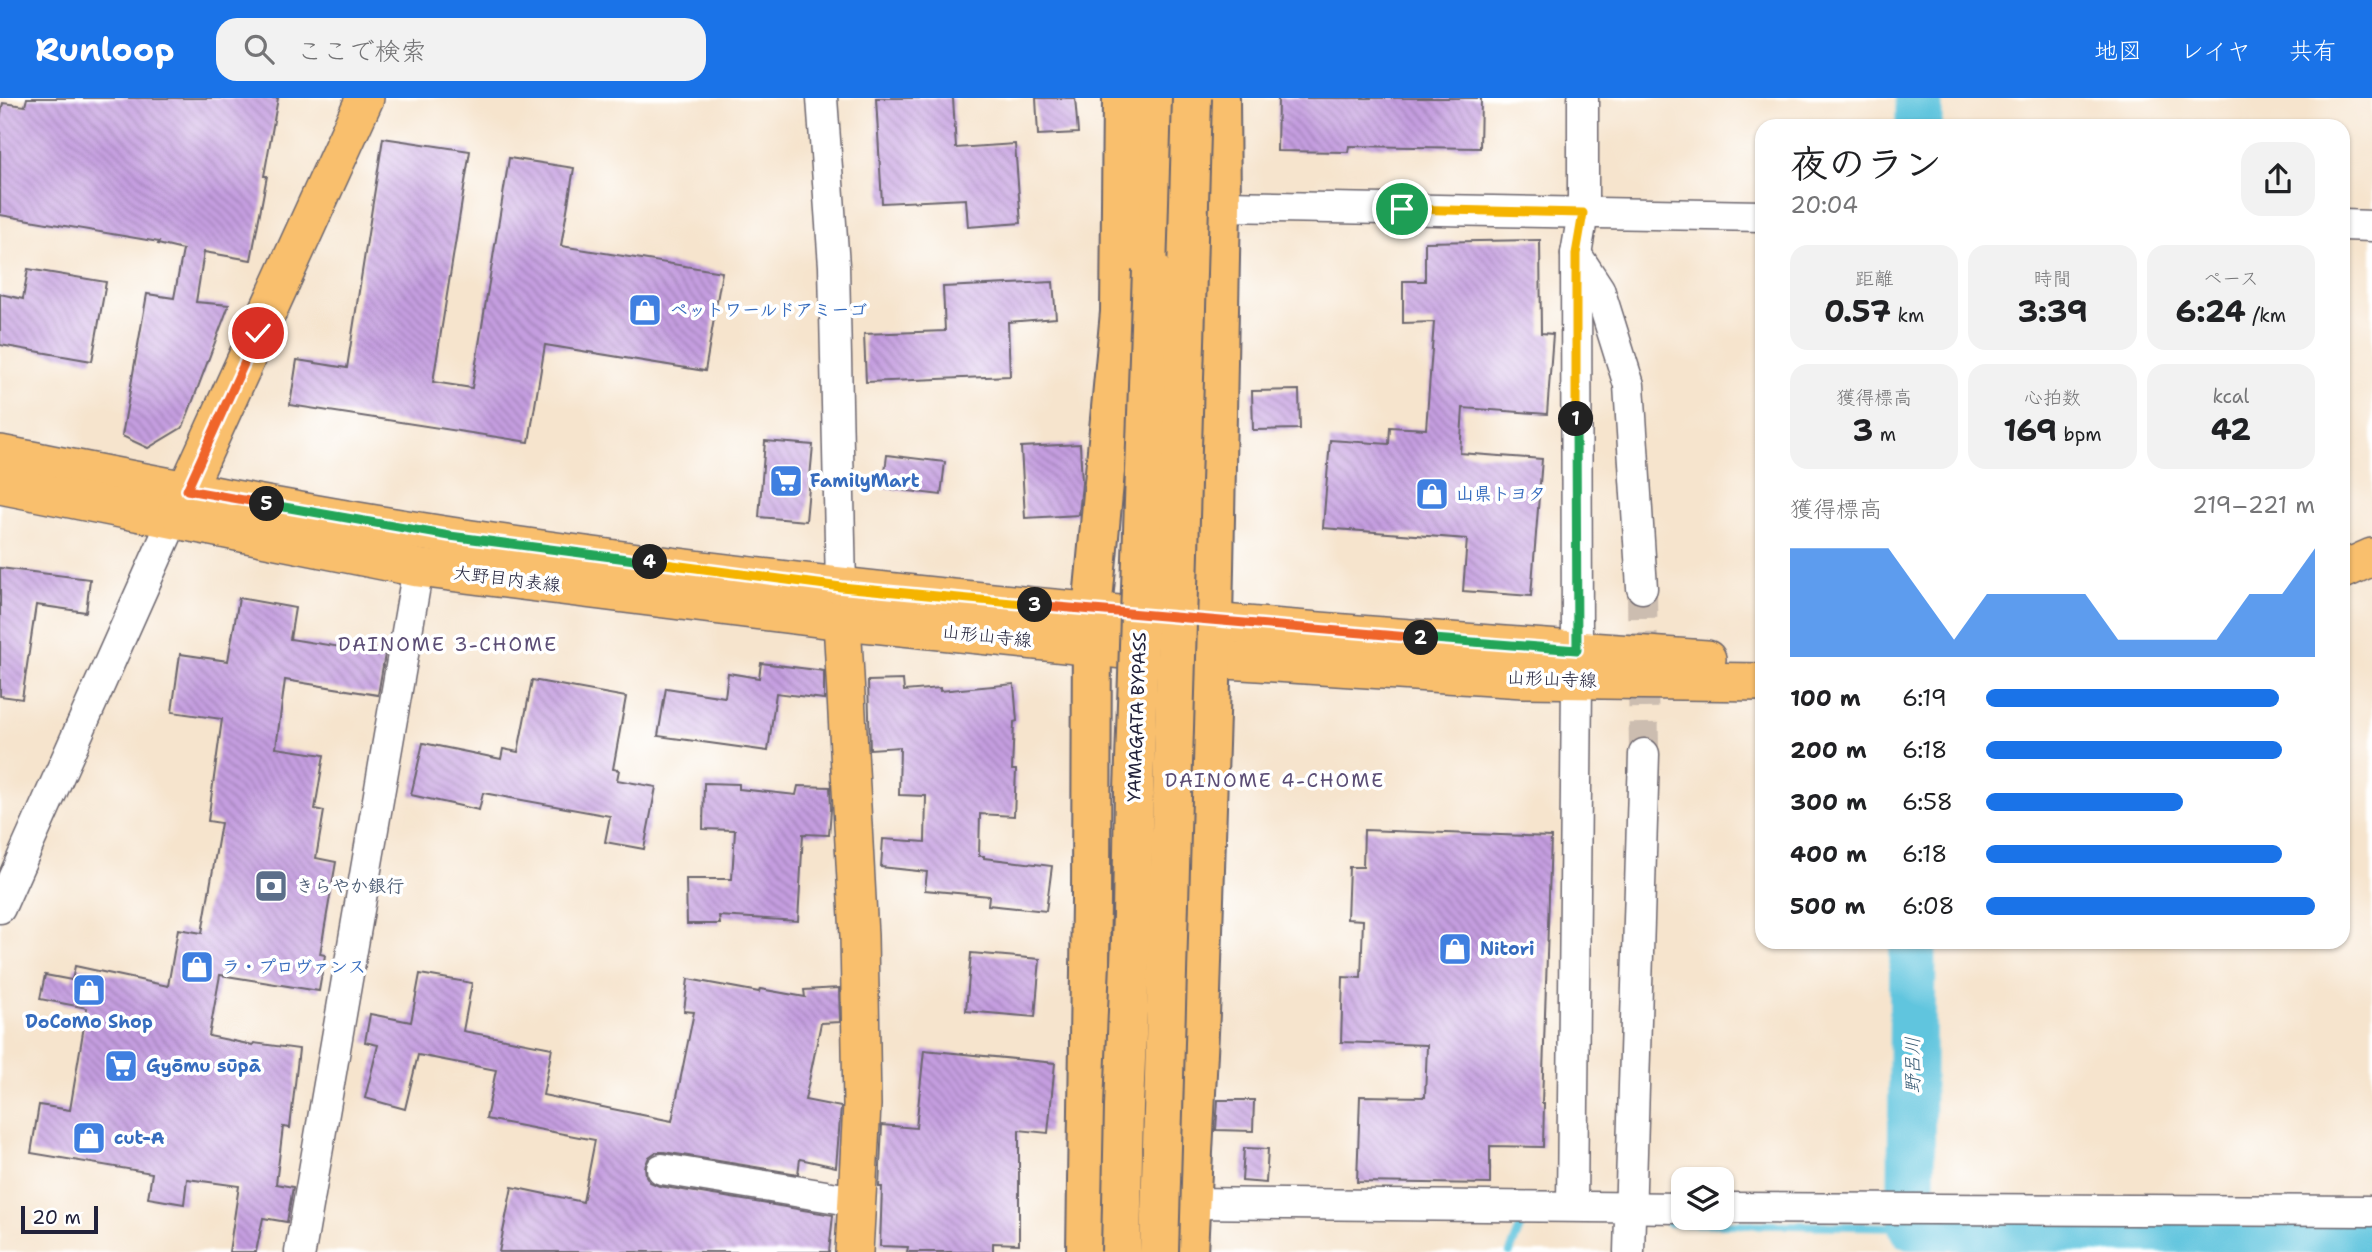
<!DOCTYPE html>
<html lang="ja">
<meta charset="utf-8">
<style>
body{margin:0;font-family:"Shantell Sans","Klee One",sans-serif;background:#f2f2f2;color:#202124;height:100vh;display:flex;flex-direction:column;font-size:26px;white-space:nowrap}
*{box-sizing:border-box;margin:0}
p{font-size:23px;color:#757577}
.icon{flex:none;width:38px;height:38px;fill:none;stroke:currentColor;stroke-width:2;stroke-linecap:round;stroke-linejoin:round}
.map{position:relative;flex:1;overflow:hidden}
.panel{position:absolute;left:1755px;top:21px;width:595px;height:830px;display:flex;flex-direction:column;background:#fff;border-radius:21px;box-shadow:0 2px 5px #0004}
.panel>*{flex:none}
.fabs{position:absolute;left:1671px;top:1069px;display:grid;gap:14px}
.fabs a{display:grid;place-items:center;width:63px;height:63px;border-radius:14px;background:#fff;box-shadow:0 2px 5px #0004;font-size:35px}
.scale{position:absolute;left:21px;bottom:18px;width:77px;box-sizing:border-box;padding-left:7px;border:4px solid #22223b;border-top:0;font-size:19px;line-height:24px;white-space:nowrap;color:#22223b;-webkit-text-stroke:5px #fff;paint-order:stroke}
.pin{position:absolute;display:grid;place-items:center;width:60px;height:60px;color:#fff;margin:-30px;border:4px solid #fff;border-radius:50%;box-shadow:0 2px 7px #0007}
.km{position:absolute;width:35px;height:35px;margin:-18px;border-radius:50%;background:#222;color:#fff;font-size:19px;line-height:35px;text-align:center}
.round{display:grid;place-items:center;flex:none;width:74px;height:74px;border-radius:21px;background:#f2f2f2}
.overview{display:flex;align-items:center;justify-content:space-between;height:119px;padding:0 35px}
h1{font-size:38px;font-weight:700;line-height:52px}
.figures{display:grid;grid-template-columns:repeat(3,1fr);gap:10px;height:119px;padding:7px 35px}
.figures div{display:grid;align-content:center;border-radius:18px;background:#f2f2f2;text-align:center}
.figures b{font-size:30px;font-weight:700}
.figures small{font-size:19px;font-weight:400}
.figures p{font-size:19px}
.chart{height:196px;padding:14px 35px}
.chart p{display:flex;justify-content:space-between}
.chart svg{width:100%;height:126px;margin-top:7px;fill:#1a73e8;opacity:.7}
ul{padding:0 35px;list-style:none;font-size:23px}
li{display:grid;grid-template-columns:112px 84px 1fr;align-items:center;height:52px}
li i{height:18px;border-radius:9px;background:#1a73e8}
header{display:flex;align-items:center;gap:42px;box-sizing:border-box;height:98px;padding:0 35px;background:#1a73e8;color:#fff}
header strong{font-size:33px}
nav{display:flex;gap:38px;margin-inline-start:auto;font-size:24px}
.search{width:490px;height:63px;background:#f2f2f2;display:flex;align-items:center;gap:18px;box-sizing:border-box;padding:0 24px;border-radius:21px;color:#757577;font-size:26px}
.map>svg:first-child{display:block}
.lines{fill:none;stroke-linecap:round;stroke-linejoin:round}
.stream{stroke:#60c5de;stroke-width:8}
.river{stroke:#60c5de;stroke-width:47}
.building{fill:url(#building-back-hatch)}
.minor-tunnel{stroke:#ccbdb0;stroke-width:30;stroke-dasharray:30 15;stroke-linecap:butt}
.minor-casing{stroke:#6c666e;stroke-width:33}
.major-casing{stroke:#6c666e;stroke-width:40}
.highway-casing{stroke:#6c666e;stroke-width:42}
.minor{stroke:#fff;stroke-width:30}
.major{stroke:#f9bf6d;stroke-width:37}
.highway{stroke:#f9bf6d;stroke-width:38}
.highway-bridge-casing{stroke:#6c666e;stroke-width:42;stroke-linecap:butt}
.highway-bridge{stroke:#f9bf6d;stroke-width:38}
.split-1-casing{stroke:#fff;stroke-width:14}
.split-2-casing{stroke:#fff;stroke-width:14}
.split-3-casing{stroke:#fff;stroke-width:14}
.split-4-casing{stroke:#fff;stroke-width:14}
.split-5-casing{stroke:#fff;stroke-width:14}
.split-6-casing{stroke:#fff;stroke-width:14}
.split-1{stroke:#f5b400;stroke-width:9}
.split-2{stroke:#22a559;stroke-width:9}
.split-3{stroke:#f0652b;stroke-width:9}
.split-4{stroke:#f5b400;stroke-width:9}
.split-5{stroke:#22a559;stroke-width:9}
.split-6{stroke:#f0652b;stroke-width:9}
.labels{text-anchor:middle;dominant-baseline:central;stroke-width:7;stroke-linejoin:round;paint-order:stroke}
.shop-label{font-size:18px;font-weight:bold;fill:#366cbe;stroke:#fff;text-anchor:start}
.street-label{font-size:18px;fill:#22223b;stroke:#fff}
.service-label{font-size:18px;font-weight:bold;fill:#4e5e75;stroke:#fff;text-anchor:start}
.neighbourhood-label{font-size:19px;letter-spacing:2px;fill:#5b4d75;stroke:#fff}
.water-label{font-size:19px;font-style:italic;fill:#385b74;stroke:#fff}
</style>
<header>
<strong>Runloop</strong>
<div class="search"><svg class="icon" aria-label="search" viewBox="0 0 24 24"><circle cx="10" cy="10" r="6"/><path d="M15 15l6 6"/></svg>ここで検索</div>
<nav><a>地図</a><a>レイヤ</a><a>共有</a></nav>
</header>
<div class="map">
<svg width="2372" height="1154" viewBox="0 0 2372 1154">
<defs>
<pattern id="building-back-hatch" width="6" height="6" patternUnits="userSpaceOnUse" patternTransform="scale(1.75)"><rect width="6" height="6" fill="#c59ee0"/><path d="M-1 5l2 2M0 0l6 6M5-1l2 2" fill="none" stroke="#a080b7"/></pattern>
</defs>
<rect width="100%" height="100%" fill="#fff"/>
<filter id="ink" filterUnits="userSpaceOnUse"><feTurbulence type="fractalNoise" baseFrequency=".0143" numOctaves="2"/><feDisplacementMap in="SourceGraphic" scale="14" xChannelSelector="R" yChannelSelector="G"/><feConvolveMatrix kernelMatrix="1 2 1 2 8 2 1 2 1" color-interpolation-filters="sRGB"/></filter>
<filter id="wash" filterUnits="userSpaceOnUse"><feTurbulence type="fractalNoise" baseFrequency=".00686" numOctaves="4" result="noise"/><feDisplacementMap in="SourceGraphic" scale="28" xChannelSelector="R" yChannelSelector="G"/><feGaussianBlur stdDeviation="1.57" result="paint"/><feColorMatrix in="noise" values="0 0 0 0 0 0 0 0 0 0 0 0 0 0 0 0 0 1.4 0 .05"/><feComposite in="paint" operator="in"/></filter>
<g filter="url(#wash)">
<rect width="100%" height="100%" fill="#f6e4cd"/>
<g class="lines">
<g class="stream">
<polyline points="1668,1125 1912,1129"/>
<polyline points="1510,1154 1523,1123 1532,1123"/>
</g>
<g class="river">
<polyline points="1919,0 1919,28"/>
<polyline points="1911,1090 1913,844"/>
<polyline points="1912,1129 2372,1134"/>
</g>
</g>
<g id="blocks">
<g class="building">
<polygon points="27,0 278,0 264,78 267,78 251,162 204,154 196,204 229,207 183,329 148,350 122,338 147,196 174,200 183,152 158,146 159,144 0,117 0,20 3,5 25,8"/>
<polygon points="876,0 953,0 956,50 1015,46 1021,125 968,129 966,101 882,105"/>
<polygon points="1036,0 1075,0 1078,35 1038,37"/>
<polygon points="1278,0 1481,0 1480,50 1349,48 1348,54 1277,53"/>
<polygon points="383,40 470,53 433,284 472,290 509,60 574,70 561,148 722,174 705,273 545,247 529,344 290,307 297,262 347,270"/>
<polygon points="1540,142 1541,235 1553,236 1547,316 1463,310 1460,355 1542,361 1531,498 1463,493 1467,441 1323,430 1330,342 1389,346 1390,329 1426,331 1434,224 1403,225 1403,183 1425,183 1425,144"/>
<polygon points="28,171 106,184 92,263 0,247 0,196 23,201"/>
<polygon points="1053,184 1056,220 1008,224 1010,278 866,284 864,236 945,233 943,189"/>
<polygon points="1299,292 1300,331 1253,332 1252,293"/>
<polygon points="765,343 813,347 806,423 759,419"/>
<polygon points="1080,346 1082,385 1079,417 1025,420 1021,349"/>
<polygon points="887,357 945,364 941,397 883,390"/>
<polygon points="0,470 90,481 86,514 36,507 22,601 0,598"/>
<polygon points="239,500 295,510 290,541 385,556 378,597 285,582 276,650 324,657 315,711 324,713 316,760 336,764 320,856 325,857 319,893 220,877 209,938 253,947 254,945 299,951 290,1030 283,1029 276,1086 293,1089 287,1124 263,1120 256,1154 229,1154 239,1088 187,1081 184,1106 148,1100 152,1075 31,1055 39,1007 70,1012 87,910 40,901 45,877 72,882 75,868 168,888 178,831 202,835 221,725 208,723 222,621 172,614 180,556 228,563"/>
<polygon points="761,565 824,573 824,601 776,595 768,653 658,638 666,590 725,599 728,575 759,580"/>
<polygon points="532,582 626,599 613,671 619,672 617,682 656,689 644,751 605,744 610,718 483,695 479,712 411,697 423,645 501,661 503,651 518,654"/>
<polygon points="903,582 904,593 940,590 940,593 1014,586 1017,623 1014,624 1012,672 1016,672 1014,718 980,716 979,758 984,758 984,760 1052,768 1046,813 988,807 989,798 925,792 927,774 881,769 883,741 925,744 926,698 899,697 900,649 870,651 868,583"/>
<polygon points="704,685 739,686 739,691 796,697 798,688 830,689 831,711 829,737 803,736 798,823 719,818 720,826 687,826 686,781 732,781 735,732 703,731"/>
<polygon points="1364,732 1551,739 1542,1005 1544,1005 1543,1049 1490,1048 1490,1086 1357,1084 1360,998 1425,999 1427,947 1341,944 1343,879 1361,880 1363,822 1347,821 1349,769 1363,769"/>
<polygon points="971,855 1040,861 1035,919 966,913"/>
<polygon points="420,876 472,885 463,933 552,950 543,997 672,1023 694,914 684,913 688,881 759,894 760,891 805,899 804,892 839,890 840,924 821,925 805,1002 841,1009 836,1069 800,1061 798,1076 664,1054 656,1054 649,1059 645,1069 646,1078 650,1084 659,1088 833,1117 829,1154 499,1154 512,1089 583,1104 595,1042 486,1021 496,972 418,957 405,1011 365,1000 378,947 365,944 370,916 411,924"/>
<polygon points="924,952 1055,965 1048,1035 1019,1032 1019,1146 993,1145 993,1154 907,1154 908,1149 880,1148 882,1089 879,1089 882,1027 916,1030"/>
<polygon points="1218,1002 1254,1002 1253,1033 1216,1032"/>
<polygon points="1244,1050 1268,1051 1266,1085 1242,1083"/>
</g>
</g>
</g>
<g filter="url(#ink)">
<use href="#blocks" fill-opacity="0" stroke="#6c666e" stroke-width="2"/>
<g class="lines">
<polyline class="minor-tunnel" points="1642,490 1644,656"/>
<defs>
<g id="minor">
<polyline points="822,0 834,168 841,489"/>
<polyline points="1221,108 1762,118"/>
<polyline points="2343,127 2372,128"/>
<polyline points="1576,156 1599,191 1629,287 1642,490"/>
<polyline points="1577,552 1576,156 1583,115 1583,0"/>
<polyline points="0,810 174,420"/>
<polyline points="662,1071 856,1103"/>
<polyline points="1190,1105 1684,1110"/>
<polyline points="1572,1108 1577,583"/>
<polyline points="1722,1110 2372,1113"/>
<polyline points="300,1154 418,470"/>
<polyline points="1629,1154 1644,656"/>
</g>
<g id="major">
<path d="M0,356C150,385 300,415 451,438C867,500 1288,533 1707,561"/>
<polyline points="0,387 418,470 842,523 1211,561 1523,581 1762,584"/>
<polyline points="177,413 365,0"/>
<polyline points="2343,472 2372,459"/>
<polyline points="842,523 859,838 862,1007 854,1154"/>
</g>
<g id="highway">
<polyline points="1152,0 1152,172"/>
<polyline points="1086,1154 1091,802 1092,513 1120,214 1122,0"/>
<polyline points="1188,1154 1201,895 1213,523 1221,108 1220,0"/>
</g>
</defs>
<use href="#minor" class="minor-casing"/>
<use href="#major" class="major-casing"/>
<use href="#highway" class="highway-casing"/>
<use href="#minor" class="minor"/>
<use href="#major" class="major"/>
<use href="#highway" class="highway"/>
<defs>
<g id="highway-bridge">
<polyline points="1121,1154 1124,1008 1132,818 1134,692 1152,172"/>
<polyline points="1159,1154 1192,0"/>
</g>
</defs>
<use href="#highway-bridge" class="highway-bridge-casing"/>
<use href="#highway-bridge" class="highway-bridge"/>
</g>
</g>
<g class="lines" filter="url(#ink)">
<defs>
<polyline id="split-1" points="1402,111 1583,115 1576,156 1576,321"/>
<polyline id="split-2" points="1421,540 1577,552 1576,321"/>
<polyline id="split-3" points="1035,507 1421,540"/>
<polyline id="split-4" points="650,464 841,489 1035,507"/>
<polyline id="split-5" points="267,406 450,438 650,464"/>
<polyline id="split-6" points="258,235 187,392 267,406"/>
</defs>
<use href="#split-1" class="split-1-casing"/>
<use href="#split-2" class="split-2-casing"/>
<use href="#split-3" class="split-3-casing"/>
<use href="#split-4" class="split-4-casing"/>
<use href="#split-5" class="split-5-casing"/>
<use href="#split-6" class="split-6-casing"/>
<use href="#split-1" class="split-1"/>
<use href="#split-2" class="split-2"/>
<use href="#split-3" class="split-3"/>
<use href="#split-4" class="split-4"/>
<use href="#split-5" class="split-5"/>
<use href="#split-6" class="split-6"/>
</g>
<defs>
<symbol id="shop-square" viewBox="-11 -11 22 22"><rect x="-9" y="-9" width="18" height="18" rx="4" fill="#3f7fe0" stroke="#fff"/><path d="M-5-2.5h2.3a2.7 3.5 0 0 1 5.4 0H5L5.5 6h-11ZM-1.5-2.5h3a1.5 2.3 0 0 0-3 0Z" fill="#fff"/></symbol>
<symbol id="supermarket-square" viewBox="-11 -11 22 22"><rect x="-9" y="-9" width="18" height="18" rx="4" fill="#3f7fe0" stroke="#fff"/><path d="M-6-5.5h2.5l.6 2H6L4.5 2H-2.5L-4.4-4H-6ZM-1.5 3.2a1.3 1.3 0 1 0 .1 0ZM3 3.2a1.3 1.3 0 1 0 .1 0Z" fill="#fff"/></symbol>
<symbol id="bank-square" viewBox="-11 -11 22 22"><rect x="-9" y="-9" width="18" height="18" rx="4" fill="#5c6f8a" stroke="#fff"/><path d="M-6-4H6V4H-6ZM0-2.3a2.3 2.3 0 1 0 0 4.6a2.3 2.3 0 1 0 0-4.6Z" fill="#fff"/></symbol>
</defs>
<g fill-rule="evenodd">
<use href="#shop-square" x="626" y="193" width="38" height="38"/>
<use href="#supermarket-square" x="767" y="364" width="38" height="38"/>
<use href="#shop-square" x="1413" y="377" width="38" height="38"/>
<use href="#bank-square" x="252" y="769" width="38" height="38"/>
<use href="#shop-square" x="1436" y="832" width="38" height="38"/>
<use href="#shop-square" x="178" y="850" width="38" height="38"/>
<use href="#shop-square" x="70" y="873" width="38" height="38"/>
<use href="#supermarket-square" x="102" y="949" width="38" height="38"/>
<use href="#shop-square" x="70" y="1021" width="38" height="38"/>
</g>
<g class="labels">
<g class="shop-label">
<text x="670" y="212">ペットワールドアミーゴ</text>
<text x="810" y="383">FamilyMart</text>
<text x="1456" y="396">山県トヨタ</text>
<text x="1480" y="851">Nitori</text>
<text x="222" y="869">ラ・プロヴァンス</text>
<text x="89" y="924" text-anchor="middle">DoCoMo Shop</text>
<text x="146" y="968">Gyōmu sūpā</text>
<text x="114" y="1040">cut-A</text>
</g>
<g class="street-label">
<text transform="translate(507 481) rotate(7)">大野目内表線</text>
<text transform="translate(987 538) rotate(6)">山形山寺線</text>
<text transform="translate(1552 581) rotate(2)">山形山寺線</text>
<text transform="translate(1137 619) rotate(-88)">YAMAGATA BYPASS</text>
</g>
<g class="service-label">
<text x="296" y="788">きらやか銀行</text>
</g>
<g class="neighbourhood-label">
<text x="448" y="546">DAINOME 3-CHOME</text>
<text x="1275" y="682">DAINOME 4-CHOME</text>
</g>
<g class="water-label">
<text transform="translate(1912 967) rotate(-90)">野呂川</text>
</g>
</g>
</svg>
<div class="fabs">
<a><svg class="icon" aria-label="layers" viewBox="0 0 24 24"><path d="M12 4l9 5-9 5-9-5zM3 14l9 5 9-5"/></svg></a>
</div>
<div class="scale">20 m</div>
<div class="pin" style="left:1402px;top:111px;background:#1e9e55"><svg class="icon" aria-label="arrive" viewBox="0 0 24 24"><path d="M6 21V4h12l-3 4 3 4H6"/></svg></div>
<div class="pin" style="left:258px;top:235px;background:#d93025"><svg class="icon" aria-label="check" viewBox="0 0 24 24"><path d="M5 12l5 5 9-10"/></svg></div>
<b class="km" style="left:1576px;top:321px">1</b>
<b class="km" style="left:1421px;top:540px">2</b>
<b class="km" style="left:1035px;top:507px">3</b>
<b class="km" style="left:650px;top:464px">4</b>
<b class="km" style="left:267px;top:406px">5</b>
<section class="panel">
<div class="overview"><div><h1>夜のラン</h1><p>20:04</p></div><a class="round"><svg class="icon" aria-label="share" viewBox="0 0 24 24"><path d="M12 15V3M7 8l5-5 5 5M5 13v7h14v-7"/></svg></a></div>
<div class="figures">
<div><p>距離</p><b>0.57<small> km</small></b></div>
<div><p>時間</p><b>3:39</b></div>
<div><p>ペース</p><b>6:24<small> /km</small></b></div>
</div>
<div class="figures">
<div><p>獲得標高</p><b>3<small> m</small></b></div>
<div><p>心拍数</p><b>169<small> bpm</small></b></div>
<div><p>kcal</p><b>42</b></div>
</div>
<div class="chart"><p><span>獲得標高</span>219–221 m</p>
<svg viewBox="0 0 160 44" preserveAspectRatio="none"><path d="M0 44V6L10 6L20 6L30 6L40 22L50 38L60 22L70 22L80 22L90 22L100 38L110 38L120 38L130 38L140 22L150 22L160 6V44z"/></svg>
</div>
<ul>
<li><b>100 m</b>6:19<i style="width:89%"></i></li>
<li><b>200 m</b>6:18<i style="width:90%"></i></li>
<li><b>300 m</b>6:58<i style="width:60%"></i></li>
<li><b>400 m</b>6:18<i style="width:90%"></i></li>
<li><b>500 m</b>6:08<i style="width:100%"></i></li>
</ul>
</section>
</div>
